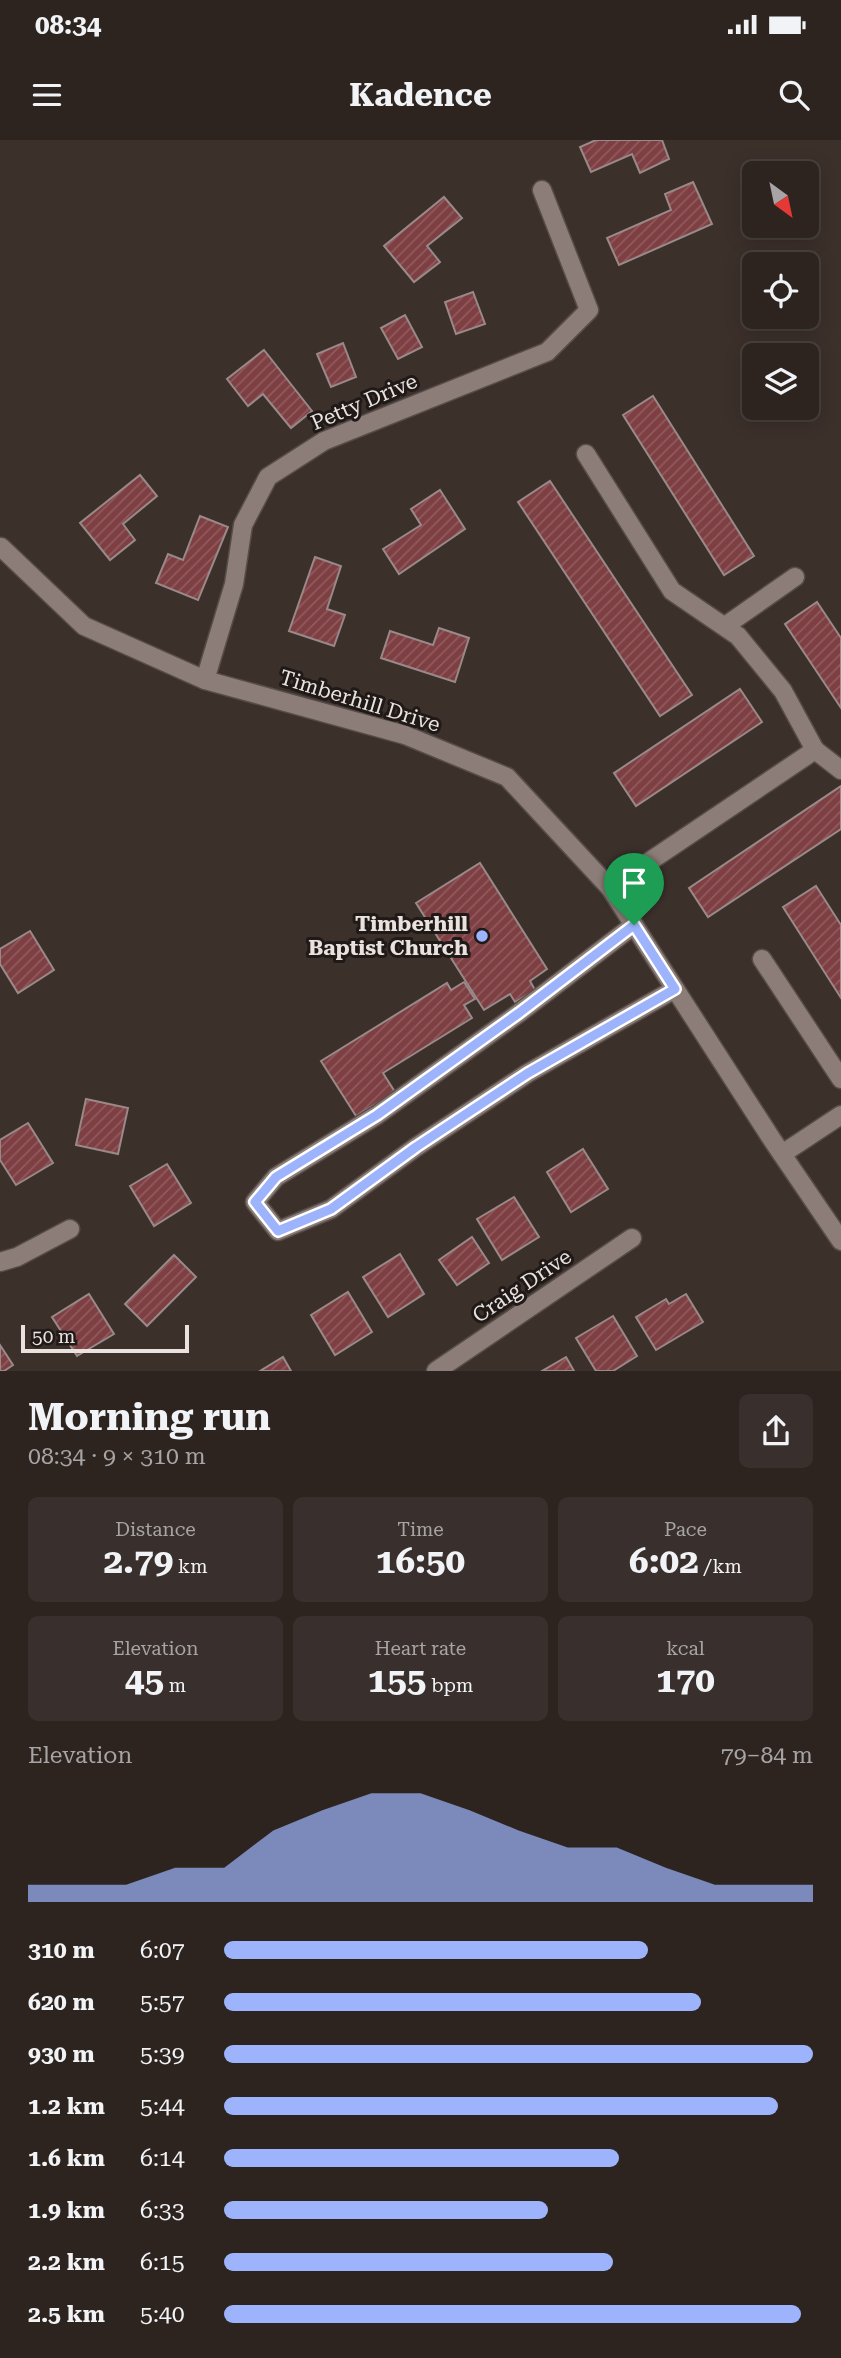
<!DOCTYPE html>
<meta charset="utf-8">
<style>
body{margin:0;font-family:"Roboto Serif",serif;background:#39302d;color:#f1f3f6;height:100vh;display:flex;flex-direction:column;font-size:26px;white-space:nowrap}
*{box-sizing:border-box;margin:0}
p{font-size:23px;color:#a7a4a5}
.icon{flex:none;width:38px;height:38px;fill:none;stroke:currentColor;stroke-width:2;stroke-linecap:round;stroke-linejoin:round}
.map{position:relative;height:1231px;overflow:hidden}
.side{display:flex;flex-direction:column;background:#2d2420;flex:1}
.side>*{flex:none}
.needle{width:46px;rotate:147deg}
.buttons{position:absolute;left:742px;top:21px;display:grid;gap:14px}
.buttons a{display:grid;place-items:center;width:77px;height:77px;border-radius:10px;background:#2d2420;box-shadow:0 4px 18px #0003,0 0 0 2px #48413e;font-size:35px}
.scale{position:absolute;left:21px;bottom:18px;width:168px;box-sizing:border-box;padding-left:7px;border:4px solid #eae2df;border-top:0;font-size:19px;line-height:24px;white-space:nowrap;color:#eae2df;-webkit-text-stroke:5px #1f1917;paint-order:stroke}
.pin{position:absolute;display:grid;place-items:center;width:60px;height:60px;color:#fff;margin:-72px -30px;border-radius:50% 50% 50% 0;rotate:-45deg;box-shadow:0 0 7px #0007}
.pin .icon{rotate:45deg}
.round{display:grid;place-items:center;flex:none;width:74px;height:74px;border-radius:10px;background:#39302d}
.head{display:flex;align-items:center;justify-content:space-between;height:119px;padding:0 28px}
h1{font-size:38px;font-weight:700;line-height:52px}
.metrics{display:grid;grid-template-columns:repeat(3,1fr);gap:10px;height:119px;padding:7px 28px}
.metrics div{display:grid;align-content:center;border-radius:10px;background:#39302d;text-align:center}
.metrics b{font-size:35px;font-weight:700}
.metrics small{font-size:19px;font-weight:400}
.metrics p{font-size:19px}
.chart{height:196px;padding:14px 28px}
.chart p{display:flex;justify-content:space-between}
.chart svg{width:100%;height:126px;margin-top:7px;fill:#9db4fd;opacity:.7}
ul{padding:0 28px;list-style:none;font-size:23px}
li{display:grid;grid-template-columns:112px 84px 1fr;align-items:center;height:52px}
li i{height:18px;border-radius:9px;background:#9db4fd}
.status{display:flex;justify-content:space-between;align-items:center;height:49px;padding:0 35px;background:#2d2420;direction:ltr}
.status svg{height:19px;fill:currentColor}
header{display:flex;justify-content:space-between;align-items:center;height:91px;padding:0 28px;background:#2d2420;font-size:32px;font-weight:700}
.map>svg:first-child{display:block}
.building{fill:url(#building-hatch);stroke:#998989;stroke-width:2}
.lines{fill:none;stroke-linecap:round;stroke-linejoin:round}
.minor-casing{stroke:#574d48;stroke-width:21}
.minor{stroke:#8c7d78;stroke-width:18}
.route-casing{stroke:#fff;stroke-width:14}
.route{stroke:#9db4fd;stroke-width:9}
.poi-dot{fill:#9db4fd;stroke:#1f1917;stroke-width:2.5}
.labels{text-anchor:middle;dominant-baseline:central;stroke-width:6;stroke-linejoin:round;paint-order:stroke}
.street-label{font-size:21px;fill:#eae2df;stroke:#1f1917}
.poi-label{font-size:21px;font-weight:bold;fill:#eae2df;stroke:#1f1917;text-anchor:end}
</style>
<div class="status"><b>08:34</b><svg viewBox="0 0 49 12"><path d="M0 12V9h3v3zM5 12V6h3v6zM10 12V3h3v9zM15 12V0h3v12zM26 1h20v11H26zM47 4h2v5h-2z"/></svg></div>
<header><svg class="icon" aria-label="menu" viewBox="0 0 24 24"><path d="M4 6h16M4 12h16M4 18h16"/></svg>Kadence<svg class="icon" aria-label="search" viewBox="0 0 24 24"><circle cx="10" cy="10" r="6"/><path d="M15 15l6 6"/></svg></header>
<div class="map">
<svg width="841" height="1231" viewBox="0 0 841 1231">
<defs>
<pattern id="building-hatch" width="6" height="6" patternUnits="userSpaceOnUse" patternTransform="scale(1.75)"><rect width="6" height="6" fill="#7e3f43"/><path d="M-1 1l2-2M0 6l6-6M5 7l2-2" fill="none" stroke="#905a5e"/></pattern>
</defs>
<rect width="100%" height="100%" fill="#3c302b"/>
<g class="building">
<polygon points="596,0 662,0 669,19 640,33 632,14 591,32 580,7"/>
<polygon points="693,42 712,84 619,125 607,98 671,70 665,54"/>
<polygon points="444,57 462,78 427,106 440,122 414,142 384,106"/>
<polygon points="473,152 485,184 456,194 445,162"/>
<polygon points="405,175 422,207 398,219 381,188"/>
<polygon points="343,203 356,237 331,247 317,214"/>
<polygon points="264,210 312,271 291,288 263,254 248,266 227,239"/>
<polygon points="653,256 754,416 724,435 623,275"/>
<polygon points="140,335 157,356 123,384 135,400 110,420 80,383"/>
<polygon points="550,341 692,555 660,576 518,362"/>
<polygon points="440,350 465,389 399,434 383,409 421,385 411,369"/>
<polygon points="200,376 228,387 198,460 156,443 168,414 183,420"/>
<polygon points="315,417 341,426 327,469 345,475 334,506 289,491"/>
<polygon points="817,462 841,498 841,568 785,484"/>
<polygon points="439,488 469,498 455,542 381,518 390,491 433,505"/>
<polygon points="740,549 762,582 636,666 614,633"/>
<polygon points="841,646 841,689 708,777 689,748"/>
<polygon points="480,723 547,829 530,841 535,850 515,862 510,854 484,870 416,763"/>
<polygon points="816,746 841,785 841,858 783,767"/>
<polygon points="30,791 54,830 18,853 0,824 0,809"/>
<polygon points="464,842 475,859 464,865 472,878 383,933 395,952 356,976 321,921 447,843 451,850"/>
<polygon points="86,959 128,968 118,1014 76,1005"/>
<polygon points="28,983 53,1023 16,1045 0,1020 0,1000"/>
<polygon points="583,1009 608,1049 571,1072 547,1032"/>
<polygon points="167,1024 191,1063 154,1086 130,1046"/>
<polygon points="514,1057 539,1097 502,1120 477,1079"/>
<polygon points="472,1097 489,1123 457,1145 439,1120"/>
<polygon points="400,1114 424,1154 388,1177 363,1137"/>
<polygon points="174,1115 196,1137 147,1186 125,1164"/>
<polygon points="348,1152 372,1192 335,1215 311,1175"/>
<polygon points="89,1154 114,1194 77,1216 52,1177"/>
<polygon points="686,1154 703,1182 656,1210 636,1177 666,1159 669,1164"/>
<polygon points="613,1176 637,1216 613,1231 596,1231 576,1198"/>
<polygon points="0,1205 13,1225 4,1231 0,1231"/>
<polygon points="283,1217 291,1231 260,1231"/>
<polygon points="566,1217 574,1231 542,1231"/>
</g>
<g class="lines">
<defs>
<g id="minor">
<polyline points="586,314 672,451 738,496 783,551 815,610 610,748"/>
<polyline points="1,407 84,486 205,540 405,595 507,637 610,748 773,1001 841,1101"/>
<polyline points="725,486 795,437"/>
<polyline points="205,540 234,444 243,385 268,337 324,301 547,212 589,170 542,50"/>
<polyline points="815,610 841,630"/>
<polyline points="634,785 519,873 377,975 276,1037 255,1062 278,1091 331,1069 416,1007 528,933 675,849"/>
<polyline points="762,819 841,939"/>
<polyline points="782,1014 841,975"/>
<polyline points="0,1122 17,1117 70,1089"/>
<polyline points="436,1231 632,1098"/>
</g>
</defs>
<use href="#minor" class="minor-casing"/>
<use href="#minor" class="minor"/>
</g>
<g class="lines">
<defs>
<polygon id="route" points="634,785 675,849 528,933 416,1007 331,1069 278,1091 255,1062 276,1037 377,975 519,873"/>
</defs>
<use href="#route" class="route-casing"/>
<use href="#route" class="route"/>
</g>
<circle class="poi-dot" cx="482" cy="796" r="7"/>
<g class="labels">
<g class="street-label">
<text transform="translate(364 262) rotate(-23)">Petty Drive</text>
<text transform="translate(360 561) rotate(17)">Timberhill Drive</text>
<text transform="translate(522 1146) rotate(-34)">Craig Drive</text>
</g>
<g class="poi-label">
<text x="468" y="784">Timberhill<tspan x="468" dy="24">Baptist Church</tspan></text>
</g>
</g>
</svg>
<div class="buttons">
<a><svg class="needle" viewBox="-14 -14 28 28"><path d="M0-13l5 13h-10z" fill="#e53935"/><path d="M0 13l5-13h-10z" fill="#a7a4a5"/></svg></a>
<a><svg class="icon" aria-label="locate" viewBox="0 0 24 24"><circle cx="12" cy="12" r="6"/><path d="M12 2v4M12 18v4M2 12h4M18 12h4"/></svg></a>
<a><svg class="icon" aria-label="layers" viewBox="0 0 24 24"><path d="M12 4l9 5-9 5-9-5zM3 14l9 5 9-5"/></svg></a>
</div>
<div class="scale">50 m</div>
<div class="pin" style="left:634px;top:785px;background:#1e9e55"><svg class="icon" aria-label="arrive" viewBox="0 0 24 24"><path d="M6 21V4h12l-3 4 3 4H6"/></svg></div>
</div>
<section class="side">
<div class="head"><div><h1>Morning run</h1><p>08:34 · 9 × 310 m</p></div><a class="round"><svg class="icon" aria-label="share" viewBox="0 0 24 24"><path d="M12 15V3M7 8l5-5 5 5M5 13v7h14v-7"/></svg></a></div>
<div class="metrics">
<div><p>Distance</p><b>2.79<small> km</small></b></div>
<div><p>Time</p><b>16:50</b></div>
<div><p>Pace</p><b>6:02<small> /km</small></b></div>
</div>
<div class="metrics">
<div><p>Elevation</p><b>45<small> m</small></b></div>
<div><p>Heart rate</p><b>155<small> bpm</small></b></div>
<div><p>kcal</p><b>170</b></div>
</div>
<div class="chart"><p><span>Elevation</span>79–84 m</p>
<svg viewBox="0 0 160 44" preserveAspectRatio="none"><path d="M0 44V38L10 38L20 38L30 32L40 32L50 19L60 12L70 6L80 6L90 12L100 19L110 25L120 25L130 32L140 38L150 38L160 38V44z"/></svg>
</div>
<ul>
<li><b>310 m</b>6:07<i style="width:72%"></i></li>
<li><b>620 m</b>5:57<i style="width:81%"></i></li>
<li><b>930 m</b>5:39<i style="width:100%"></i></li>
<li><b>1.2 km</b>5:44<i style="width:94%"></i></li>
<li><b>1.6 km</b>6:14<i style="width:67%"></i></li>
<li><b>1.9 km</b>6:33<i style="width:55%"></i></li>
<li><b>2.2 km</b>6:15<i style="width:66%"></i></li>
<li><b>2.5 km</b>5:40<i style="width:98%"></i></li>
</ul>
</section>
